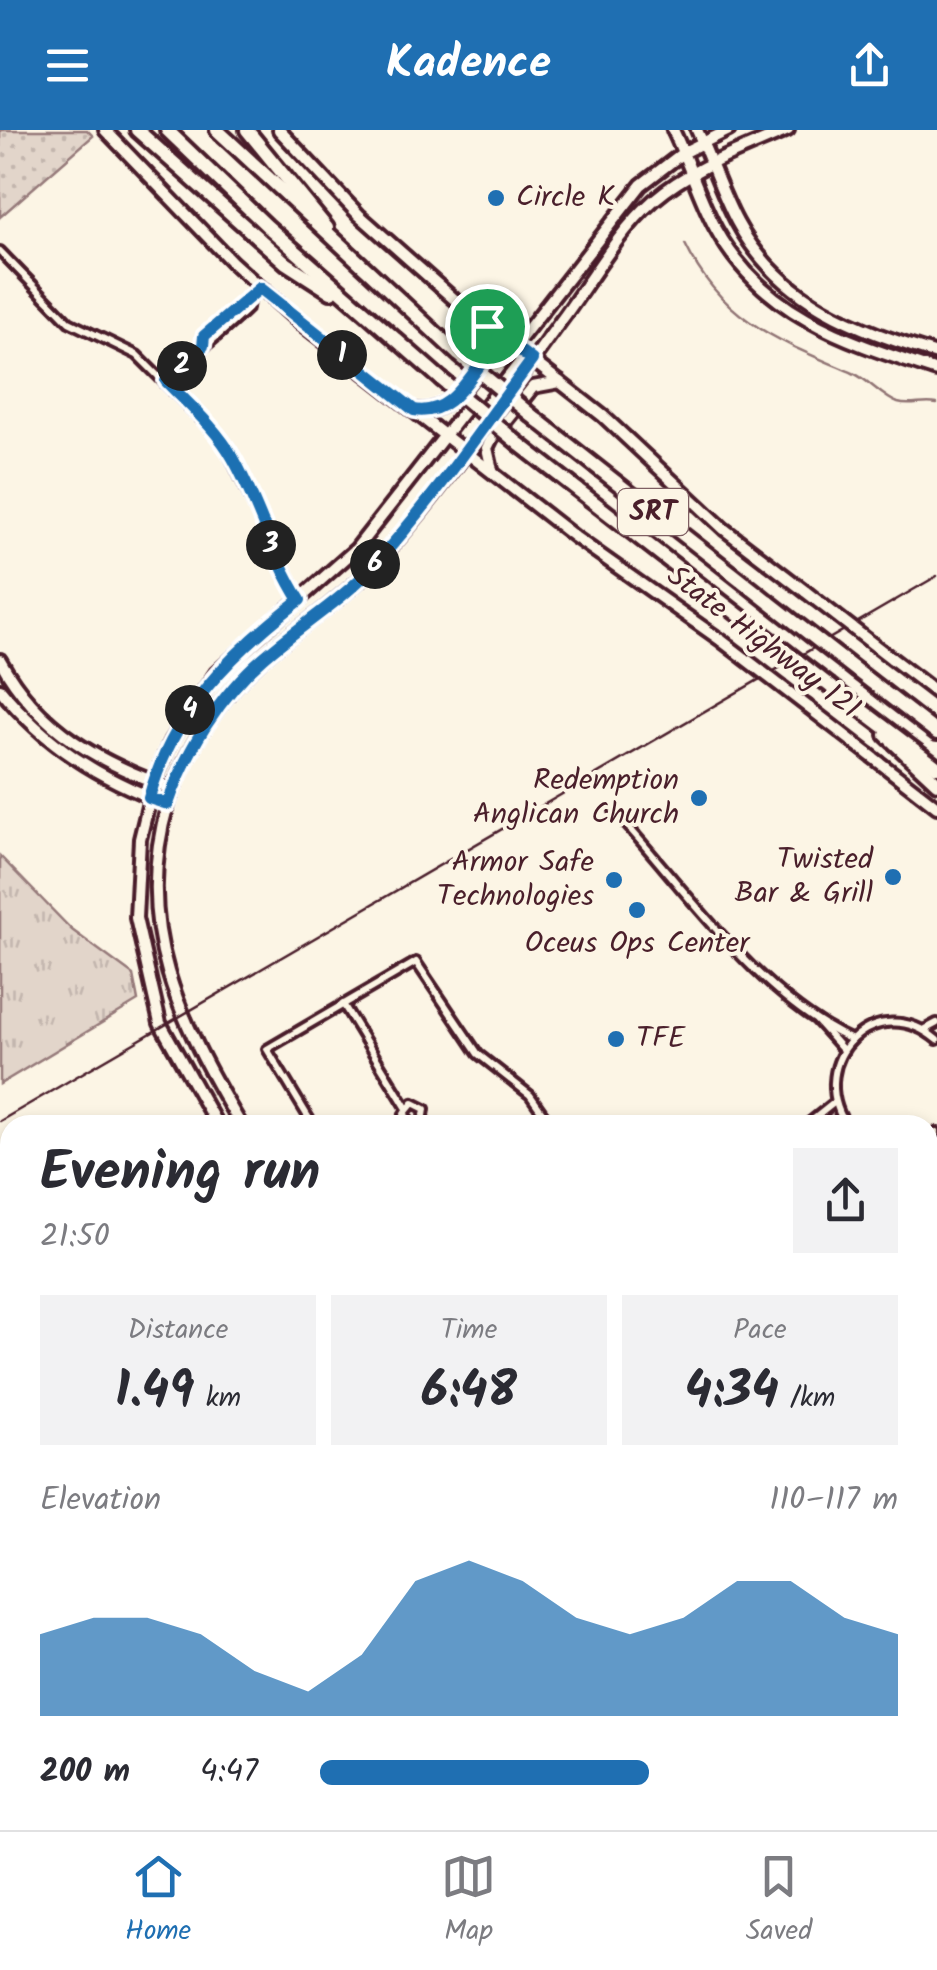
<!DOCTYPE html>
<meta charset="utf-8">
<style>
body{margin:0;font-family:Kalam,sans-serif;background:#f2f2f3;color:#2b2b33;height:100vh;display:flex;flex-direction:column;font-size:38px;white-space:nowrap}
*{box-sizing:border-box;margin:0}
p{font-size:32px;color:#7c7c81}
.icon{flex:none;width:55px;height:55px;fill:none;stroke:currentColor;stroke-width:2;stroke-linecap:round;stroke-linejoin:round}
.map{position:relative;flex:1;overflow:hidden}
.drawer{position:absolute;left:0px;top:985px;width:938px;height:715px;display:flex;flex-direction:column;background:#fff;border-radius:30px 30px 0 0;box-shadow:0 5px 15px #0003}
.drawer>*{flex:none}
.pin{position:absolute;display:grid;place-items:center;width:85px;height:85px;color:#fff;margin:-42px;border:5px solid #fff;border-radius:50%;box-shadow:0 2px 10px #0007}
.km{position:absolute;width:50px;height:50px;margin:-25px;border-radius:50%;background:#222;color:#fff;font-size:28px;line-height:50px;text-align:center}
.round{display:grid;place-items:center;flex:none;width:105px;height:105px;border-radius:0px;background:#f2f2f3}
.headline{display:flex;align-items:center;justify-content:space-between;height:170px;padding:0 40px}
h1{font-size:55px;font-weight:700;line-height:75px}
.metrics{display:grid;grid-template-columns:repeat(3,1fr);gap:15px;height:170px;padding:10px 40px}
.metrics div{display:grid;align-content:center;border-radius:0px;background:#f2f2f3;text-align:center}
.metrics b{font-size:50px;font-weight:700}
.metrics small{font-size:28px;font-weight:400}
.metrics p{font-size:28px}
.chart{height:280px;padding:20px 40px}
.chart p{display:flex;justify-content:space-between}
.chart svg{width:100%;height:180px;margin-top:10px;fill:#1f6fb2;opacity:.7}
ul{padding:0 40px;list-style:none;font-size:32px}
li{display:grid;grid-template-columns:160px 120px 1fr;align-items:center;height:75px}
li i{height:25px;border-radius:12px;background:#1f6fb2}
header{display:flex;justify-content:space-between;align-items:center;height:130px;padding:0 40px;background:#1f6fb2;color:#fff;font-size:45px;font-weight:700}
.dock{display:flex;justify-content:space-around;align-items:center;height:140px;border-top:2px solid #e1e1e2;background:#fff;font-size:28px;color:#7c7c81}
.dock a{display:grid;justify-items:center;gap:5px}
.dock .on{color:#1f6fb2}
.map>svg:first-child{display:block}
.grass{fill:url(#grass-tufts);stroke:#967a7a;stroke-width:2.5}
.park{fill:url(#park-dots);stroke:#967a7a;stroke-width:2.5}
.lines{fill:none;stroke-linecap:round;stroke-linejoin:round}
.stream{stroke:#917474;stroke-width:2.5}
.street-casing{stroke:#4a1f2b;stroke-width:14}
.secondary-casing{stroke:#4a1f2b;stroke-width:18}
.highway-casing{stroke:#4a1f2b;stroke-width:20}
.street{stroke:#fcf5e5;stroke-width:6}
.secondary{stroke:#fcf5e5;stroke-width:10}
.highway{stroke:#fcf5e5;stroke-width:12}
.rail{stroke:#4a1f2b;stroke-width:2.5}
.secondary-bridge-casing{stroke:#4a1f2b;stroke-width:18;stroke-linecap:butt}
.highway-bridge-casing{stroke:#4a1f2b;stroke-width:20;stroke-linecap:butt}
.secondary-bridge{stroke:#fcf5e5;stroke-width:10}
.highway-bridge{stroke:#fcf5e5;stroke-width:12}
.route-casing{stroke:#fff;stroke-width:20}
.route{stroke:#1f6fb2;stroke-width:12}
.poi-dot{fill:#1f6fb2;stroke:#fcf5e5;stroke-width:4}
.labels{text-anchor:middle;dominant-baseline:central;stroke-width:8;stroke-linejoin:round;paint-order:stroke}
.shield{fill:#fcf5e5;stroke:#7f5f63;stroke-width:2.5}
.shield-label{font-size:28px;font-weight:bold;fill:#4a1f2b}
.poi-label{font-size:30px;fill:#4a1f2b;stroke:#fcf5e5;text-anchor:end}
.street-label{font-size:30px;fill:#4a1f2b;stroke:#fcf5e5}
</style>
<header><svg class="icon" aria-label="menu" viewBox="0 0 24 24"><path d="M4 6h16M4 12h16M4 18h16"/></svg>Kadence<svg class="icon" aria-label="share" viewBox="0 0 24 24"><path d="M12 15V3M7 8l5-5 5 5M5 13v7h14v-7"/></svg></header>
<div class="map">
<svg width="937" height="1700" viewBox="0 0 937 1700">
<defs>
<pattern id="grass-tufts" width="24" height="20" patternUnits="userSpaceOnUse" patternTransform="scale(2.5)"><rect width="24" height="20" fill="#e2d5ca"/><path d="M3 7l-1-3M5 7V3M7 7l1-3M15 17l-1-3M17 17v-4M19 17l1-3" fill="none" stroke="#c3b6ae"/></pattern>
<pattern id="park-dots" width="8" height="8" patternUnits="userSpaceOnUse" patternTransform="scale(2.5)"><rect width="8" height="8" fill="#e2d5ca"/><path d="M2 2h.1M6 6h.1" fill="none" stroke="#c3b6ae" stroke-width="1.8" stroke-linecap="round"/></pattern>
</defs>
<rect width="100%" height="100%" fill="#fcf5e5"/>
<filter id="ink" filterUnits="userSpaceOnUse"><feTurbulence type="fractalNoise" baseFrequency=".01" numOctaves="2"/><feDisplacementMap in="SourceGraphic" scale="20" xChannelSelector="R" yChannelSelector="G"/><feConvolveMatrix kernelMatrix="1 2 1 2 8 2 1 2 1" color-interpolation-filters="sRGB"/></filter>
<g filter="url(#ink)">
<polygon class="grass" points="0,726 72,800 133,845 138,871 0,954"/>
<polygon class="park" points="0,0 87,0 93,6 0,87"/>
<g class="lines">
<path class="stream" d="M685,114C722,191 779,211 853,243C869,250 882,267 898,273C910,277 924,271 937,274"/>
<defs>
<g id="street">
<polyline points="0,121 69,192 137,225 222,310 300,470"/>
<polyline points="203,216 204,207 260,158"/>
<path d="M166,251C193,225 221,205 248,178L249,170"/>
<path d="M614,681C683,755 757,867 852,910"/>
<polyline points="343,874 406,977"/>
<polyline points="817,891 843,920"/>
<polyline points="924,900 937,893"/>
<polyline points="810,992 835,972"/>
<polyline points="128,995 131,995"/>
<polyline points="313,995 267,919 416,832 478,924 530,965 551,995"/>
<polyline points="413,995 404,984 413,973 425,979 423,992"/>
<polyline points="803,995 843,991"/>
<path d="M846,995C805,929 877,859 937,910"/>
<polyline points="936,1002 931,1014 937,1037"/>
<polyline points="928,1035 937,1049"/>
<polyline points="0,1070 10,1064"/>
<polyline points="928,1167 937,1183"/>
<polyline points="0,1178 10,1172"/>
<polyline points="0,1233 10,1249"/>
<polyline points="928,1241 937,1233"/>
<polyline points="0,1298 10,1288"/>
<polyline points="0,1351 10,1356"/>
<polyline points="0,1538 10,1562"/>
<polyline points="928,1612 937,1597"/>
<polyline points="64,1690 67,1700"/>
<polyline points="357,1690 361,1700"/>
<polyline points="598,1690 602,1700"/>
<polyline points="868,1690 892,1700"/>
<polyline points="1,1700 29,1690"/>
<polyline points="689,1700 712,1690"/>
<polyline points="899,1700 901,1690"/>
</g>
<g id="secondary">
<polyline points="105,0 232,132 299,192 575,407 722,511"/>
<polyline points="279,0 359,85 454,169 603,286 724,399 806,462"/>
<path d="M673,0C689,33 699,68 716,99C764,187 849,212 937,241"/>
<path d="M697,0C711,30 721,62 737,92C780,172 856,199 937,224"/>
<path d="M415,280C450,286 467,250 487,225L491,215L487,196"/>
<polyline points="492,340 487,318 492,308 533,257 560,252"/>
<polyline points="891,528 937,563"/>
<path d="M0,530C38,600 100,633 173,659"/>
<path d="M0,559C45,615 100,649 168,674"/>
<polyline points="808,577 937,677"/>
<polyline points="217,995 160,893 136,788 140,709 154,652 171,610 216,543 356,419 641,55 684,22 729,0"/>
<path d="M241,995C180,892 132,797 168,674C184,621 221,565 262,529C298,497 339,472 373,437C445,360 504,268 566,184C594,145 619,101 654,70C692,37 743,20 788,0"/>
<polyline points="928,1326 937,1318"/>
<polyline points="928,1353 937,1345"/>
<polyline points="928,1492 937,1502"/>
<polyline points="928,1530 937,1540"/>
<polyline points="257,1700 289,1690"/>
</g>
<g id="highway">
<polyline points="137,0 286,133 331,162"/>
<polyline points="167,0 267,96 441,249"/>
<polyline points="217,0 459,225"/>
<polyline points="247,0 327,98"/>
<polyline points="537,290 770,473"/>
<polyline points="519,314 745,490"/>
<polyline points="857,541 937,603"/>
<polyline points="830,556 937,637"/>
<polyline points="886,605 937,653"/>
</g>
</defs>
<use href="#street" class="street-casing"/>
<use href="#secondary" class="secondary-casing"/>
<use href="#highway" class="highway-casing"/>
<use href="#street" class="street"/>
<use href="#secondary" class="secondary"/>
<use href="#highway" class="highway"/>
<polyline class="rail" points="0,991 937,446"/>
<defs>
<g id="secondary-bridge">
<polyline points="806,462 891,528"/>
<polyline points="722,511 808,577"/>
</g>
<g id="highway-bridge">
<polyline points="459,225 537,290"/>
<polyline points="441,249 519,314"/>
<polyline points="770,473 857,541"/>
<polyline points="745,490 830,556"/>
</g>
</defs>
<use href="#secondary-bridge" class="secondary-bridge-casing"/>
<use href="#highway-bridge" class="highway-bridge-casing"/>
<use href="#secondary-bridge" class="secondary-bridge"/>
<use href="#highway-bridge" class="highway-bridge"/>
</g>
</g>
<g class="lines" filter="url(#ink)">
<defs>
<path id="route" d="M260,158L414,280C450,286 466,251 487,226L491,216L487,196L532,230C481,299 432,372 374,435C341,472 299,496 263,528C220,565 186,621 168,674L149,668C173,581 231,523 300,470C272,426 259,374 233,328C216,298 189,275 166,251L203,216L204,206Z"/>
</defs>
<use href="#route" class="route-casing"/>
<use href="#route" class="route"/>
</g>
<g class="poi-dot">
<circle cx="496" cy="68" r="10"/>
<circle cx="699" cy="668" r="10"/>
<circle cx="893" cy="747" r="10"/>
<circle cx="614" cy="750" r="10"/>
<circle cx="637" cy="780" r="10"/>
<circle cx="616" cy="909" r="10"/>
</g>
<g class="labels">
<rect class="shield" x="618" y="359" width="70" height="46" rx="8"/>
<g class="shield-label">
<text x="653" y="382">SRT</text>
</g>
<g class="poi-label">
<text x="516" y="68" text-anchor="start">Circle K</text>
<text x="679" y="651">Redemption<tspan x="679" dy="34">Anglican Church</tspan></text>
<text x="873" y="730">Twisted<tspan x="873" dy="34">Bar &amp; Grill</tspan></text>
<text x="594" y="733">Armor Safe<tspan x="594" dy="34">Technologies</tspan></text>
<text x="637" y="814" text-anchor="middle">Oceus Ops Center</text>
<text x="636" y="909" text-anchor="start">TFE</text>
</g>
<g class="street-label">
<text transform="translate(763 513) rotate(37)">State Highway 121</text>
</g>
</g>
</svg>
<div class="pin" style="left:487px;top:196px;background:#1e9e55"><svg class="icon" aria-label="arrive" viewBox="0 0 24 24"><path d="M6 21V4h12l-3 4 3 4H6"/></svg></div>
<b class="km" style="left:342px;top:225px">1</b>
<b class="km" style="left:182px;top:236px">2</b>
<b class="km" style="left:271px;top:415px">3</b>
<b class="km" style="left:190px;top:580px">4</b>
<b class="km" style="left:375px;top:434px">6</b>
<section class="drawer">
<div class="headline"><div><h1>Evening run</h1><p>21:50</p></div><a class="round"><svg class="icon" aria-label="share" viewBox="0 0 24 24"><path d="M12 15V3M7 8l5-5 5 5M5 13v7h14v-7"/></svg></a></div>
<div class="metrics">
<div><p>Distance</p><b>1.49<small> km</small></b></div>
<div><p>Time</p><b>6:48</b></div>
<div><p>Pace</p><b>4:34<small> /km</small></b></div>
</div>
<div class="chart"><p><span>Elevation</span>110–117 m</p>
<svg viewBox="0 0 160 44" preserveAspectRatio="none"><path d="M0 44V24L10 20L20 20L30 24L40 33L50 38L60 29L70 11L80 6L90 11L100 20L110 24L120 20L130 11L140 11L150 20L160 24V44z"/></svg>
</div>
<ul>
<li><b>200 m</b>4:47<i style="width:57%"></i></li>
</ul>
</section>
</div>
<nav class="dock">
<a class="on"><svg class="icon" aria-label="home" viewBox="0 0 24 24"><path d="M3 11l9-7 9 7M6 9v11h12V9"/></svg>Home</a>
<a><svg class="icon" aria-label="map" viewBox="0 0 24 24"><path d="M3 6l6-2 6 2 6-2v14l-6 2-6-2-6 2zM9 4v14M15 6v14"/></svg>Map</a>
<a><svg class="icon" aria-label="saved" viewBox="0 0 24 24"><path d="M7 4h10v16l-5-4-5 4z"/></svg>Saved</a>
</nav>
